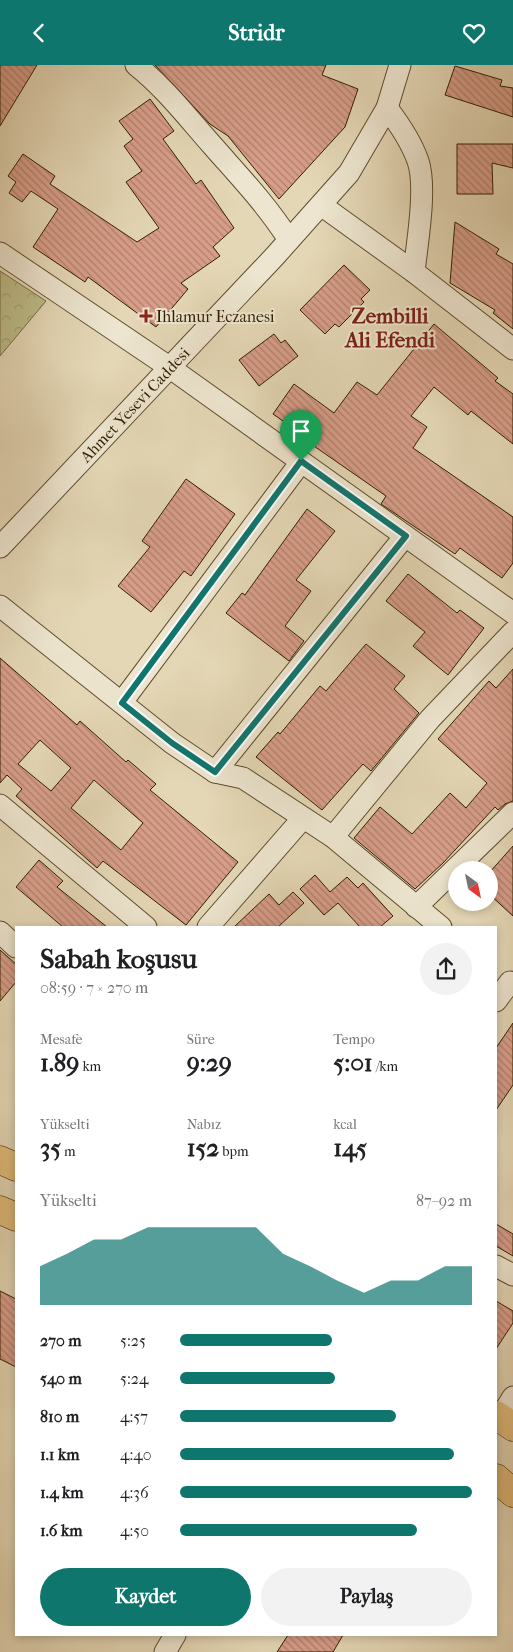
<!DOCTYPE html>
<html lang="tr">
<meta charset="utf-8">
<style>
body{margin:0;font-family:"IM FELL French Canon",serif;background:#f2f2f2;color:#202124;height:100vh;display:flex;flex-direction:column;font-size:19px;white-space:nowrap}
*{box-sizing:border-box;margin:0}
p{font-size:16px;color:#757577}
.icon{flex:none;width:28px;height:28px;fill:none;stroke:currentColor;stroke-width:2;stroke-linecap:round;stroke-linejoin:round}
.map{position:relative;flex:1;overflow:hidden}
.panel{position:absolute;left:15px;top:861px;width:482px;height:710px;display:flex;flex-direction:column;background:#fff;border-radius:0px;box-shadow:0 2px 8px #0003}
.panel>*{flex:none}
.needle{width:32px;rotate:147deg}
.tools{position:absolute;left:448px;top:796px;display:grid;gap:10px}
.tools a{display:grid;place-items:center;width:50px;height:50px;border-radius:50%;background:#fff;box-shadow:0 2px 8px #0003;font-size:25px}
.pin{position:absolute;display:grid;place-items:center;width:42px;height:42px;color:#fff;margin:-51px -21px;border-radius:50% 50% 50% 0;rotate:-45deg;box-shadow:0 0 5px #0007}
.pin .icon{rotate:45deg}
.round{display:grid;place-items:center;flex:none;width:52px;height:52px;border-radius:26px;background:#f2f2f2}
.head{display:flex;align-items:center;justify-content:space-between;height:85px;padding:0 25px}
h1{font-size:28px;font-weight:800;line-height:38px}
.metrics{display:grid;grid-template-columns:repeat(3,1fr);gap:8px;height:85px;padding:5px 25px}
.metrics div{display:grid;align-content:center}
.metrics b{font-size:25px;font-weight:800}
.metrics small{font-size:14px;font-weight:400}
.metrics p{font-size:14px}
.chart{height:140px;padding:10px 25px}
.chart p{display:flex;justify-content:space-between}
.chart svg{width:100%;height:90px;margin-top:5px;fill:#0f766e;opacity:.7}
.primary-button{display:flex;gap:10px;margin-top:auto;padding:10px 25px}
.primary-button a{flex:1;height:58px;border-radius:30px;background:#0f766e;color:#fff;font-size:20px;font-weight:800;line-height:58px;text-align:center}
.primary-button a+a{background:#f2f2f2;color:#202124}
ul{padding:0 25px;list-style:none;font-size:16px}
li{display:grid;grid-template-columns:80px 60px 1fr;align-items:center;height:38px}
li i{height:12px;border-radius:6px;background:#0f766e}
header{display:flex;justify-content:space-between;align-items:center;height:65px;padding:0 25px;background:#0f766e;color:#fff;font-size:22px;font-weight:800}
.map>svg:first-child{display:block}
.park{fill:url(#park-crowns);stroke:#766d44}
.building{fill:url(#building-back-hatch);stroke:#311e01;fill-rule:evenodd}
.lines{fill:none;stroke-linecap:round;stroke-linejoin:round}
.minor-casing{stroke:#5e4c2e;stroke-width:23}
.major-casing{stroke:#311e01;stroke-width:29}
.minor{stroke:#ede5cf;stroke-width:21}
.major{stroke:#e2bc7a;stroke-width:28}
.route-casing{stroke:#fff;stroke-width:10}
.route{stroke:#0f766e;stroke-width:6}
.poi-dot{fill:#8f2418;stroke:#ede5cf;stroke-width:2}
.labels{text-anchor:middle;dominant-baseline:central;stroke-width:4;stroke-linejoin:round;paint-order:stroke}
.poi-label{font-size:16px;fill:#311e01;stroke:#ede5cf;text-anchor:start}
.street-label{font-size:16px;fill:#311e01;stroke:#ede5cf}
.district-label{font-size:21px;font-weight:bold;fill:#7a1f14;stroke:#ede5cf}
</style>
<header><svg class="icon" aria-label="back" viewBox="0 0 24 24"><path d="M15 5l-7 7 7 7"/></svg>Stridr<svg class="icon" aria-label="heart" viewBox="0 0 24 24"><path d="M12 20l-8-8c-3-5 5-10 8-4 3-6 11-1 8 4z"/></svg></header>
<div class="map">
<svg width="513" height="1587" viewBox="0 0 513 1587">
<defs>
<pattern id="park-crowns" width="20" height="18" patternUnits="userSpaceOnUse" patternTransform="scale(1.25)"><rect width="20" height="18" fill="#bcbc88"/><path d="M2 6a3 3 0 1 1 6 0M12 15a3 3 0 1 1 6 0" fill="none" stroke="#a2a174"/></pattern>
<pattern id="building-back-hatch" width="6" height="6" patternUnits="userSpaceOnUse" patternTransform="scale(1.25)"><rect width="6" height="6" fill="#d89e89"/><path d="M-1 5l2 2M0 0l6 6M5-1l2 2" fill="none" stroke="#b0806e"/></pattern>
</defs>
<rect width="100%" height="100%" fill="#e4d7b5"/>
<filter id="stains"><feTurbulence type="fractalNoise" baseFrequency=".004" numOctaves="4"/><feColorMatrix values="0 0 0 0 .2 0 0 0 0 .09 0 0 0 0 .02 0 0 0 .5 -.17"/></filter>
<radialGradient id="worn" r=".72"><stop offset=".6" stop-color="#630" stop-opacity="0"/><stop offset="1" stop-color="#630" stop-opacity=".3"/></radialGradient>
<polygon class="park" points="0,206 46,236 0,291"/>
<g class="building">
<polygon points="0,0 37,0 0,61"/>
<polygon points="155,0 326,0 322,10 358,24 345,62 279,134 228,71 210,59"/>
<polygon points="455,1 502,15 500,21 513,23 513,52 445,30"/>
<polygon points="150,34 174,66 163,74 196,119 201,115 234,163 213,182 220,191 181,218 188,224 156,262 88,212 85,217 33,182 58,144 31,126 22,137 9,128 16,117 8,111 23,89 55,111 50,119 137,177 159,163 126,117 142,106 124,81 133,74 119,56"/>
<polygon points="457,79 513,79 513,103 492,98 493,129 457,129"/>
<polygon points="455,157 499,184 496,189 513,199 513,264 493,248 495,245 450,218"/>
<polygon points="344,200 370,225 361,234 364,237 339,262 335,259 325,269 300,245"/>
<polygon points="434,259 498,313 495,316 513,329 513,379 471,346 468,350 434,322 411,351 427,362 413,383 513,452 513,498 502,513 460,483 455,489 381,439 386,431 311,379 313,377 273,349 294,319 334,348 357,317 377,330"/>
<polygon points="274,269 281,278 285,275 298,291 259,321 239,295"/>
<polygon points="186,414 235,449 191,511 184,506 151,547 118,521 150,482 142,476"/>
<polygon points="307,444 335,466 296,515 311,526 285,561 304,576 289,596 226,548 242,528 245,530"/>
<polygon points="408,509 457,548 460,545 484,563 448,610 413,581 425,567 386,536"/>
<polygon points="366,579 405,611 394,624 419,648 371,706 363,699 322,745 256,692 278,667 280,669 320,621 326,626"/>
<path d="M0,593L77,660L80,656L126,697L128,695L156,719L150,725L238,797L186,860L103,796L97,803L16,731L22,724L7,710L0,718ZM40,675L71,703L51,726L18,699ZM94,715L143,758L121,785L71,743Z"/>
<polygon points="513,604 513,736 505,739 498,745 495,742 443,798 415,824 354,773 380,742 412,769 450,728 466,743 487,718 438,674 489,616 496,623"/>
<polygon points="513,781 513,851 489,829 489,808"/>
<polygon points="39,795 63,816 57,822 107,862 63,862 16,822"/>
<polygon points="315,810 330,827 347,812 358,823 363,818 393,851 380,862 360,862 338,838 324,850 300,824"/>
<polygon points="293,827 304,838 278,862 234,862 269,829 279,840"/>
<polygon points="0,885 16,899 16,917 0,936"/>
<polygon points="513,958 513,1020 496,1045 496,983"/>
<polygon points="496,1159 513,1169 513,1191 496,1181"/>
<polygon points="0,1226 16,1234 16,1302 0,1294"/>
<polygon points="496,1236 513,1246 513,1258 496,1284"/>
<polygon points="288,1570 343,1570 333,1587 277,1587"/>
</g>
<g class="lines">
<defs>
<g id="minor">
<path d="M136,0C165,23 188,53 212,80C239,111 267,140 289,175"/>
<path d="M387,43C400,60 411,76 418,96C427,122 417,179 414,207"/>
<polyline points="321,140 414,207 513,284"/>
<polyline points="0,188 169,302 513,548"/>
<path id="s1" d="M0,482L275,191L349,108L387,43L400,0"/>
<polyline points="0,541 172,678 215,707 243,713 333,772 441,862"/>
<polyline points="122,637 301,397"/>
<polyline points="215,707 405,471"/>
<polyline points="0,740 146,862"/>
<polyline points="333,772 430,654 513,567"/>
<polyline points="416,842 513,748"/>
<polyline points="208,862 303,753"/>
<polyline points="0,867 16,882"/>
<polyline points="496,936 510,917"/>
<polyline points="496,1201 513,1210"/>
<polyline points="500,1353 513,1332"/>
<polyline points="165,1587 175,1570"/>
</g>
<g id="major">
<polyline points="0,1095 16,1102"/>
<polyline points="0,1145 16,1152"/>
<polyline points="496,1350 513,1362"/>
<polyline points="496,1413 513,1428"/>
</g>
</defs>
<use href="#minor" class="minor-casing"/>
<use href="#major" class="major-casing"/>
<use href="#minor" class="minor"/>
<use href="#major" class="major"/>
</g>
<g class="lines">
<defs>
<polygon id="route" points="301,396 406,471 215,707 172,678 122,638"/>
</defs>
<use href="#route" class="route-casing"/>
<use href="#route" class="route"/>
</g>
<path class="poi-dot" d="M143.5 243.5h5v5h5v5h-5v5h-5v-5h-5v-5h5z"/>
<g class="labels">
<g class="poi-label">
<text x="156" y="251">Ihlamur Eczanesi</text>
</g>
<g class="street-label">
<text stroke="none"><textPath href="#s1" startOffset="196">Ahmet Yesevi Caddesi</textPath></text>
</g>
<g class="district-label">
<text x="390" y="251">Zembilli<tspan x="390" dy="24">Ali Efendi</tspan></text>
</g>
</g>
<rect width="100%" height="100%" filter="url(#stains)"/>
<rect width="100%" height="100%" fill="url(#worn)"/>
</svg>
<div class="tools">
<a><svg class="needle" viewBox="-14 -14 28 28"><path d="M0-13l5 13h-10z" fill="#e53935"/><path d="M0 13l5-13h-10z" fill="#757577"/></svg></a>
</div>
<div class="pin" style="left:301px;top:396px;background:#1e9e55"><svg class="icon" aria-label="arrive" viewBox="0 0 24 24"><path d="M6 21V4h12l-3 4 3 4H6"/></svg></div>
<section class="panel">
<div class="head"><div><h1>Sabah koşusu</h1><p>08:59 · 7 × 270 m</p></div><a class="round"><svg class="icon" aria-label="share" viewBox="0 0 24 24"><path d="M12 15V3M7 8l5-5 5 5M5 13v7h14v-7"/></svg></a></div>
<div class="metrics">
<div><p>Mesafe</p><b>1.89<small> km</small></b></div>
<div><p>Süre</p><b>9:29</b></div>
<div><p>Tempo</p><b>5:01<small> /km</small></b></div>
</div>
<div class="metrics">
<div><p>Yükselti</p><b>35<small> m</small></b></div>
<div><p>Nabız</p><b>152<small> bpm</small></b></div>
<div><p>kcal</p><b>145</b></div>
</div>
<div class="chart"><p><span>Yükselti</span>87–92 m</p>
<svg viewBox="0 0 160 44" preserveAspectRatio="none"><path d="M0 44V25L10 19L20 12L30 12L40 6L50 6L60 6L70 6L80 6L90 19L100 25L110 32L120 38L130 32L140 32L150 25L160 25V44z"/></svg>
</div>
<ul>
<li><b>270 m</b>5:25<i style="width:52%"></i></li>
<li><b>540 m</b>5:24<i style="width:53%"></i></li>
<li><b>810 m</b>4:57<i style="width:74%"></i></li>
<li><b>1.1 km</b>4:40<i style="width:94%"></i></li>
<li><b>1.4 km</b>4:36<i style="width:100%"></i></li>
<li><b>1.6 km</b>4:50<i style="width:81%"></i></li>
</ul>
<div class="primary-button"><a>Kaydet</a><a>Paylaş</a></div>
</section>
</div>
